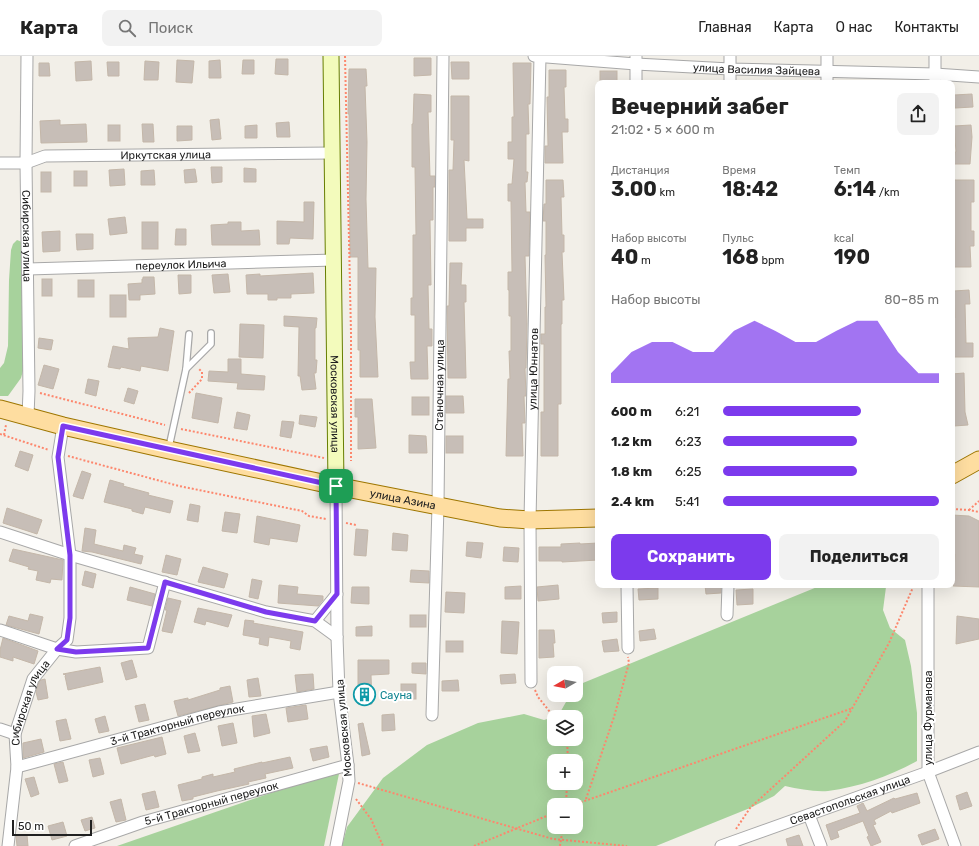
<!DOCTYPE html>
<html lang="ru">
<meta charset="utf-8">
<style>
body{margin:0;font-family:Rubik,sans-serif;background:#f2f2f2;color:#222;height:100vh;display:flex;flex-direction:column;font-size:15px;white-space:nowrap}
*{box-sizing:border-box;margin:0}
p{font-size:13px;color:#767676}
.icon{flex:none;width:22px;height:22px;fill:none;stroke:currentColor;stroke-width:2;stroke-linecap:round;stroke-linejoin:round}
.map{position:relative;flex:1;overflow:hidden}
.details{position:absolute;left:595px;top:24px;width:360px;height:508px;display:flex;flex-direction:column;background:#fff;border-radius:8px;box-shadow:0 4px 16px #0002}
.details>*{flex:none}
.needle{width:26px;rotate:261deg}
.fabs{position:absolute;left:547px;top:610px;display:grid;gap:8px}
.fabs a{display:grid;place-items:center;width:36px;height:36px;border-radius:8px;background:#fff;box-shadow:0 4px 16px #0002;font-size:20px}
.scale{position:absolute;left:12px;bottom:10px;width:80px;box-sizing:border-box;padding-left:4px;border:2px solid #212121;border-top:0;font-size:11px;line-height:14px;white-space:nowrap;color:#212121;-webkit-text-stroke:3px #fff;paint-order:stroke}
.pin{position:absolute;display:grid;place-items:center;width:34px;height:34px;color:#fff;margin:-17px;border-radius:8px;box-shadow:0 2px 6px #0006}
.round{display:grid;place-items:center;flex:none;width:42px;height:42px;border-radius:8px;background:#f2f2f2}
.overview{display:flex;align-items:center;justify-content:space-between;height:68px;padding:0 16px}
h1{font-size:22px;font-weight:700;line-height:30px}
.figures{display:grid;grid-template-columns:repeat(3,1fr);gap:6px;height:68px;padding:4px 16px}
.figures div{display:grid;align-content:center}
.figures b{font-size:20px;font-weight:700}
.figures small{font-size:11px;font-weight:400}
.figures p{font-size:11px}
.chart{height:112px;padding:8px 16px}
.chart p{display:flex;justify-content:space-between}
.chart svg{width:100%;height:72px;margin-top:4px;fill:#7c3aed;opacity:.7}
.primary-button{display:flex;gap:8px;margin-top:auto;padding:8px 16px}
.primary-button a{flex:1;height:46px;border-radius:8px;background:#7c3aed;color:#fff;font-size:16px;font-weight:700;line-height:46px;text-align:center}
.primary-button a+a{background:#f2f2f2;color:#222}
ul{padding:0 16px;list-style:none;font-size:13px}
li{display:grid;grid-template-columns:64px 48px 1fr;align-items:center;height:30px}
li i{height:10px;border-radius:5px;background:#7c3aed}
header{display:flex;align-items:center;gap:24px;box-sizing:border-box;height:56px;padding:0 20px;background:#fff;border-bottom:1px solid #e0e0e0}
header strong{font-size:19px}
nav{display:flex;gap:22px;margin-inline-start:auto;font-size:14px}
.search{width:280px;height:36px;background:#f2f2f2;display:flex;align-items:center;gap:10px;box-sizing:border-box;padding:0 14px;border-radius:8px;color:#767676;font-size:15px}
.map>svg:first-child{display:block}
.forest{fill:#a7d29c;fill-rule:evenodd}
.building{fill:#c7beb7;stroke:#c4b7a9}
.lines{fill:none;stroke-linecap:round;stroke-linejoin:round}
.lane-casing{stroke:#a8a8a8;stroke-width:8}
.street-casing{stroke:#a8a8a8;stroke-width:13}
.secondary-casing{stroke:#677e02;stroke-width:17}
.primary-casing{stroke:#9e7600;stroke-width:19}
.path{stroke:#fd876d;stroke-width:2;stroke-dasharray:2 2;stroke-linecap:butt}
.lane{stroke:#fff;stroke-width:5.5}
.street{stroke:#fff;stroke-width:11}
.secondary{stroke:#f3fbbc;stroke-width:15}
.primary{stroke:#fedda0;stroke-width:17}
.route-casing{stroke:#fff;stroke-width:8}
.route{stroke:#7c3aed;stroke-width:5}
.labels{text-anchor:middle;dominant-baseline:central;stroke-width:4;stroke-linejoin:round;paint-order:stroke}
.street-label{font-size:11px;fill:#212121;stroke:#fff}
.culture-label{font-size:11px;fill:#0d838f;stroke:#fff;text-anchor:start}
</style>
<header>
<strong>Карта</strong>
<div class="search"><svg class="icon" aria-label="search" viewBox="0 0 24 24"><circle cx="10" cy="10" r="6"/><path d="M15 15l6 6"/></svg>Поиск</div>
<nav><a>Главная</a><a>Карта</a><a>О нас</a><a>Контакты</a></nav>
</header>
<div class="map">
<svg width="979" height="790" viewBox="0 0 979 790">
<rect width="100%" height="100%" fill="#f2efe8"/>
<g class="forest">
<polygon points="17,184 22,186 26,213 22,273 24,311 21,322 8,340 0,340 0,312 4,307 8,290 9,224 11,194 13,188"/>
<path d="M822,529H882L886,531L883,554L890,572L905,584L911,610L917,657V705C890,720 859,731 828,735C814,736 799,733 785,730L774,740L750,752L656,790H342L347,771L383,722L427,689L478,667L524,658L544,664L554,661V683H576V661H555L558,660L570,639H576V632L578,629ZM554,705H576V727H554ZM554,749H576V771H554Z"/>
<polygon points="340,713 324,790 117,790"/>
</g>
<g class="building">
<polygon points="414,2 431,2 431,19 414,20"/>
<polygon points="276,3 288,3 288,19 275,18"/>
<polygon points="177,4 194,5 192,27 176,26"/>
<polygon points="220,4 221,22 209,22 209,5"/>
<polygon points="243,4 254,4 254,18 242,18"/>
<polygon points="91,5 92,24 76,25 75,6"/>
<polygon points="145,5 159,6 158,24 144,24"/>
<polygon points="107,6 119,6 119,20 108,20"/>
<polygon points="451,6 469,6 469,23 452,23"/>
<polygon points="39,7 49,7 50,20 39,20"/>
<polygon points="513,7 531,7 530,48 528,48 529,78 526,78 526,116 528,116 527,126 525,126 526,156 530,156 529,200 525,200 527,268 526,312 525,312 526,340 524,340 525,367 522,367 523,400 506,400 508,323 510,323 509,295 511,295 511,260 509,260 509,234 508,234 508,216 512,216 511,145 508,145 508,128 512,128 514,103 508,103 508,86 512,86 512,61 514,61"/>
<polygon points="349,13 366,13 367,30 365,30 367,86 366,143 368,212 376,212 375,261 378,321 360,321 360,294 358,294 358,201 350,201 349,58 348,58"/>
<polygon points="549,14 566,14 566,31 564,31 565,63 568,63 568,76 562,76 563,107 545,107 545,90 548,90 547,41 549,41"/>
<rect x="600" y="15" width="17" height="12"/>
<polygon points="414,38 431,39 431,56 428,56 430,120 435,120 435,131 433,131 433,164 430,164 431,229 428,229 429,273 432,273 432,290 427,290 428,323 411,323 410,306 415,306 415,259 411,259 411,242 413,242 413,179 416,179 415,111 412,111 412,68 413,68"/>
<polygon points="972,38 973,51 955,52 954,39"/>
<polygon points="451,40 469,40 469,105 464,104 467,163 483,163 483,172 466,172 466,185 449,185 449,114 453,114 454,84 451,84"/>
<polygon points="219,63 221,83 212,84 210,64"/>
<polygon points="60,64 60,69 86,68 87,86 41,87 40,65"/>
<polygon points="289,66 290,81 277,81 276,67"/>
<polygon points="142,68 153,68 154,86 143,86"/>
<rect x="108" y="69" width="12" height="16"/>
<polygon points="257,69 257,82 245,82 245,70"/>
<polygon points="971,69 972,81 970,108 954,108 955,96 956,96 954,70"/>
<polygon points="177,70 192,70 192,84 177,85"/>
<polygon points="211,111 222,111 222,126 212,127"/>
<polygon points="244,112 256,113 256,126 244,126"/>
<polygon points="124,113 125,129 110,130 109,114"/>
<polygon points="195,113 197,126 185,127 184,114"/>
<polygon points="154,114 155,129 141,129 141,115"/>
<rect x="74" y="115" width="13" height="15"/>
<rect x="41" y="116" width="10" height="20"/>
<polygon points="546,124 563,124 564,141 561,141 562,179 564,179 564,196 562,196 564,244 562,244 562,268 561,268 561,348 558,348 558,400 541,400 541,356 544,356 544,288 541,288 541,278 545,278 545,251 546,251 545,199 546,199 546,165 543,165 544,148 546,148"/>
<polygon points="953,124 974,124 974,146 971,146 971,175 974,175 974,190 970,190 971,211 953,211 953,194 955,194 954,163 953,163"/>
<polygon points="304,146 314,146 313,183 290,182 289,188 277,188 277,165 304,166"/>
<polygon points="125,161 127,177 110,179 108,163"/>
<rect x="142" y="166" width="16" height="27"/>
<polygon points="228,166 241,166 241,175 259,174 260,189 212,189 211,169 228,168"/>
<polygon points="176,173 186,173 186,189 175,189"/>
<polygon points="60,175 60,195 43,196 42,176"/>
<polygon points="76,178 93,178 93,193 77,194"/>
<polygon points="450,207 462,207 461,229 466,229 466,246 464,246 466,322 448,322 447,250 449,250"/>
<polygon points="313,217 314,237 291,238 291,242 277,242 277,244 268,244 268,238 247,238 246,219 260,218 260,220"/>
<polygon points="228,218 230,236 214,237 212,219"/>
<polygon points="178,219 191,219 191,237 179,238"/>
<polygon points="143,221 154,221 155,238 140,239 140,244 129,244 128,228 142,227 142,223 143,223"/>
<rect x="42" y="223" width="10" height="17"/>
<rect x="78" y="224" width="16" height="17"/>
<polygon points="969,234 970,248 965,248 966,287 973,287 973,301 953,301 952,262 955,262 954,235"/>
<rect x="110" y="239" width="16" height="22"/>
<polygon points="284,260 317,262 316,272 315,272 315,304 317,304 316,317 314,317 316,333 302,334 300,320 298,320 299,271 284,270"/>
<polygon points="240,268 264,269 263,302 239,301"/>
<polygon points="160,272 174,275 168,315 141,310 140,315 121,311 120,313 108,311 113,290 129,293 128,282 158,281"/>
<polygon points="39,282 53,284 51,294 38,292"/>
<polygon points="228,303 241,303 241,318 265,320 264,334 237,333 238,327 208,325 209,315 228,316"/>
<polygon points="44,309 59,313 53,333 38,329"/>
<polygon points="964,317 965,356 968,369 954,370 952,354 952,318"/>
<polygon points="88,323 99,325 96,340 85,337"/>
<polygon points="128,332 138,335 134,348 124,345"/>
<polygon points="196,337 222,342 218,367 192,362"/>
<polygon points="446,340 463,340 464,357 446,357"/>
<rect x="412" y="341" width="17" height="18"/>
<polygon points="355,343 372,343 376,392 358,393 358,361 355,361"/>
<polygon points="237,356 250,359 247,374 234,372"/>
<polygon points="300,359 317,361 315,371 299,368"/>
<polygon points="282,365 294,366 291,382 280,380"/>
<polygon points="409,379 426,380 427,397 409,397"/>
<rect x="446" y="380" width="17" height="17"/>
<polygon points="20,395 33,399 28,415 15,410"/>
<polygon points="82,415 91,418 83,443 73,440"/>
<polygon points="110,424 124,428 123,430 149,437 148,439 173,445 170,457 145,451 143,458 132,455 132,453 104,446"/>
<polygon points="190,448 200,450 198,466 187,464"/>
<polygon points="7,452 42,464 37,478 3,467"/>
<polygon points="225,456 240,458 237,477 222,475"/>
<polygon points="952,459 969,460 979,465 979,531 953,530 955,498 952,498"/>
<polygon points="257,460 300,469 297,486 270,482 269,489 254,486"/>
<polygon points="85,472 96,474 94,488 123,495 124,489 136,492 134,498 143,500 141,508 92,496 82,495"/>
<polygon points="356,473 368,474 366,500 354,499"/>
<polygon points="393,477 408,479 407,495 392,494"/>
<polygon points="467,486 483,487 481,502 466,500"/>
<polygon points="580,487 580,488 598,487 598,504 562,506 562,505 539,505 539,491 561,491 561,488"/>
<polygon points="504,491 519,492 518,506 503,505"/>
<polygon points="13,493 63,504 62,524 51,523 50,527 36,524 38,515 28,513 29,511 9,505"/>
<polygon points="166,499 181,503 177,519 162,516"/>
<polygon points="203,511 228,518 224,532 198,526"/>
<polygon points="411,514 429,515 429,527 410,526"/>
<polygon points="85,515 96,518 93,532 82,529"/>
<polygon points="252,523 262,525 258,543 249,541"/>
<polygon points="279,529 298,531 297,538 323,540 323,544 318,550 278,547"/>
<polygon points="558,529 559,543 538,545 537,531"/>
<polygon points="705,529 721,529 721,537 706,538"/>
<polygon points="521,530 521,543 505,543 505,531"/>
<polygon points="130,531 155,538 152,550 127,544"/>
<polygon points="352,531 369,531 369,548 351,547"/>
<polygon points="658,532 658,543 639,544 638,533"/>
<polygon points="753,533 753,548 737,549 736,534"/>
<polygon points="446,536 465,537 464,557 445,556"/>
<polygon points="168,542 181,545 172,577 162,575 167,554 165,554"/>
<polygon points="198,552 232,559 228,571 206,565 205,569 194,566"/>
<polygon points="617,556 617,566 603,567 602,557"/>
<polygon points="30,558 43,561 39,578 6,569 9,560 28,565"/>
<rect x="410" y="559" width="16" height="12"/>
<polygon points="957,560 979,563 979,583 956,588"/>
<polygon points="245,564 254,565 253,567 303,576 300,594 290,592 291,585 269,581 268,590 259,588 260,582 243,579"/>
<polygon points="502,565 519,566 517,598 501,597"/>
<polygon points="372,570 372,580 356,580 356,571"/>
<polygon points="654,573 656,583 640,585 639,575"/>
<polygon points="539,574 554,574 555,587 553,587 554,601 539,602"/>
<polygon points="3,582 38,595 34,608 13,601 13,605 0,601 0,594"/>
<polygon points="617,583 619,595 604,596 602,585"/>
<rect x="446" y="585" width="17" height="11"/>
<polygon points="132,604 137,621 126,624 121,607"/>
<polygon points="358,604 389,604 389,618 371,619 372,648 358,648"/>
<polygon points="412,607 426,607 426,618 412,617"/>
<polygon points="100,611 103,626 68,634 65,620 66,619 63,618"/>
<polygon points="313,618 314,633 297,636 295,619"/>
<polygon points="515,618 516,627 501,628 500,619"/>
<polygon points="258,622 261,640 249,641 247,624"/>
<polygon points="45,623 48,642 38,644 36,636 39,626 41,624"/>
<polygon points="458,624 459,635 442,635 442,625"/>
<rect x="401" y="628" width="15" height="15"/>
<polygon points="230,630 233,646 178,660 174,645 188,642 188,644 220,634 220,632"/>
<polygon points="145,648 149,664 139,666 135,650"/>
<polygon points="306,649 308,663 288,666 286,652"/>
<polygon points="266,658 270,677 254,681 252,660"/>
<polygon points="394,658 395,674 382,675 382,659"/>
<polygon points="105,660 109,675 99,677 95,663"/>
<polygon points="66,663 71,683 60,685 56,665"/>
<polygon points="233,667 237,687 222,690 218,670"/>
<polygon points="363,667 370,698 362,700 358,668"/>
<polygon points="195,677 200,695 188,697 184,680"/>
<polygon points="162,681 166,698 155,701 154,699 121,708 117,692"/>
<polygon points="41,683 44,696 23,702 23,687"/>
<polygon points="327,690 329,701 313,705 310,693"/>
<polygon points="290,701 293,712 265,718 266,722 248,726 249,728 217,735 193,741 193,743 182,745 178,729 202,723 202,721 213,718 213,721 235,716 234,713 262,706 262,707"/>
<polygon points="100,702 104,718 93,721 89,704"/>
<polygon points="63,706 68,725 59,727 54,708"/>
<polygon points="34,721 39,738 31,741 25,723"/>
<polygon points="155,735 159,751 146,754 142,738"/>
<polygon points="967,736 972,750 960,754 956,740"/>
<polygon points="917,737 920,747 892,757 891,755 874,764 876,768 873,769 881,786 871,790 867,781 869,780 863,765 837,775 839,781 831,784 826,769 860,757 857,750 863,747 867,755 894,742 895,743"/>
<polygon points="121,743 126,764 116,766 110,746"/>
<polygon points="92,761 95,772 85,775 81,764"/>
<polygon points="63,766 67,780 52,784 48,770"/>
<polygon points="935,773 939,783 922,789 918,779"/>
<polygon points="27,779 28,790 17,790 16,780"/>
<polygon points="799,779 803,790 788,790 786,783"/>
</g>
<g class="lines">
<defs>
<g id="lane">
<polyline points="186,313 189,278"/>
<polyline points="169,391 186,313 211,288 211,277"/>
</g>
<g id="street">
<path id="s1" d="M27,0L26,107L29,335L28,360"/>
<path id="s2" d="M534,0L636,8L730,13L935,18L979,21"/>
<polyline points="636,27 636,0"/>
<polyline points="730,27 730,0"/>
<polyline points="827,27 827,0"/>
<polyline points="935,27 935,0"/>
<path id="s3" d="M0,107H26L45,100L332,97"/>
<path id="s4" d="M28,213L334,204"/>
<polyline points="0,476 70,499 266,556 315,565 337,581"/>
<polyline points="627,529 628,592"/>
<polyline points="928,529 928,716 955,790"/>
<polyline points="727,559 728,529"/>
<polyline points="315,565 337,538"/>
<polyline points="0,574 57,593 76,596 148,592 165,526"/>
<path id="s5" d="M531,626L530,464L540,0"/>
<path id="s6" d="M432,659L438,450L443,0"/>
<polyline points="0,673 15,678"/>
<path id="s7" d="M17,711L219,656L339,636"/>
<polyline points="809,759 821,790"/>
<path id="s8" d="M8,790L17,711L15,678L33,623L57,593L67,584L70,562V499L58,401L63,370"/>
<path id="s9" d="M75,790L143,766L348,709"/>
<polyline points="336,790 349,725 348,709 339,636 337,581 336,430"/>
<path id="s10" d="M721,790L928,716L979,696"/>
</g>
<g id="secondary">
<path id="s11" d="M331,0L336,430"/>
</g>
<g id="primary">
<path id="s12" d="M0,353L63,370L169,394L336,430L500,462L530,464L598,462"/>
<polyline points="952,419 979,404"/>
</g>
</defs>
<use href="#lane" class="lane-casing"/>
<use href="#street" class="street-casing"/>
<use href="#secondary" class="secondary-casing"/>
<use href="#primary" class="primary-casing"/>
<g class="path">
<polyline points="345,0 351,277 351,405"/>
<polyline points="40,337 165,369"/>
<polyline points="189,337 202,323 202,316 198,312"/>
<polyline points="181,373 324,402"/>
<polyline points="0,378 49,394"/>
<polyline points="4,379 6,369"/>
<polyline points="68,400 179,430 302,455 309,460 326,463"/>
<polyline points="952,453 969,454 979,456"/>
<polyline points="969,454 979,445"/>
<polyline points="346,467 356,469"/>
<polyline points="535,634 538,641 554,661"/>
<polyline points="567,683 568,705"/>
<polyline points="358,727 553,783 627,790"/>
<polyline points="356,743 371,763 383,790"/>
<polyline points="586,743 614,661 629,607 628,601"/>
<polyline points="566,749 567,727"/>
<polyline points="573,749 853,652"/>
<polyline points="736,773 750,752 845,665 889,587 914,529"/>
<polyline points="474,790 554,757"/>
<polyline points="560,790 563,771"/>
</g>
<use href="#lane" class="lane"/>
<use href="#street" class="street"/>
<use href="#secondary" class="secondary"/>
<use href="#primary" class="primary"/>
</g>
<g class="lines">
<defs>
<polygon id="route" points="63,370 336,430 337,538 315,565 266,556 165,526 148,592 76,596 57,593 67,584 70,562 70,499 58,401"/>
</defs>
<use href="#route" class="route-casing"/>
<use href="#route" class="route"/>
</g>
<defs>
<symbol id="building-ring" viewBox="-11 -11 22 22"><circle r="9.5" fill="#fff" stroke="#0f9aa8" stroke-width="1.5"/><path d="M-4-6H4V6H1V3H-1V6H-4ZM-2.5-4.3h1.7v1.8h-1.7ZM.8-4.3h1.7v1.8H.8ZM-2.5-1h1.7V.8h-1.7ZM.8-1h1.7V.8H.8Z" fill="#0f9aa8"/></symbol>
</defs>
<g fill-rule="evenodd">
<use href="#building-ring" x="352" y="626" width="25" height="25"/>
</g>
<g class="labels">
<g class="street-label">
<text stroke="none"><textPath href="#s2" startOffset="223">улица Василия Зайцева</textPath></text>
<text stroke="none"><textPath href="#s3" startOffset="167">Иркутская улица</textPath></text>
<text stroke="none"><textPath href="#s1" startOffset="180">Сибирская улица</textPath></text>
<text stroke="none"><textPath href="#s4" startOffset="153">переулок Ильича</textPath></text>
<text stroke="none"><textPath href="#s5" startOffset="313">улица Юннатов</textPath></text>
<text stroke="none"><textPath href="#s6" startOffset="330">Станочная улица</textPath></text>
<text stroke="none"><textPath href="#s11" startOffset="348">Московская улица</textPath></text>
<text stroke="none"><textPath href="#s12" startOffset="413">улица Азина</textPath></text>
<text stroke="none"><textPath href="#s8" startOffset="147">Сибирская улица</textPath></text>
<text transform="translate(928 662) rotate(-90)">улица Фурманова</text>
<text stroke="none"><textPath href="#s7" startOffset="166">3-й Тракторный переулок</textPath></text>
<text transform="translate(344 672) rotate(-95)">Московская улица</text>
<text stroke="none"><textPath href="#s10" startOffset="137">Севастопольская улица</textPath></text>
<text stroke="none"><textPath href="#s9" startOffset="143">5-й Тракторный переулок</textPath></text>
</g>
<g class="culture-label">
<text x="380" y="639">Сауна</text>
</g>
</g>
</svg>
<div class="fabs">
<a><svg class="needle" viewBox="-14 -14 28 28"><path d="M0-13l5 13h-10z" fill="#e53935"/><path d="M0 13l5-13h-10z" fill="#767676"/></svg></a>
<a><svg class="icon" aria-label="layers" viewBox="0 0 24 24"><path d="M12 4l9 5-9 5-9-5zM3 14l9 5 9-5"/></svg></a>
<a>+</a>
<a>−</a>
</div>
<div class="scale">50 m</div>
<div class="pin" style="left:336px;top:430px;background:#1e9e55"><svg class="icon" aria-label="arrive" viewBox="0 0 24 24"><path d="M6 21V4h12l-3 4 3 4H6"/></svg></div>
<section class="details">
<div class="overview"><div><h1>Вечерний забег</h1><p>21:02 · 5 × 600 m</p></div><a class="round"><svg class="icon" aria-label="share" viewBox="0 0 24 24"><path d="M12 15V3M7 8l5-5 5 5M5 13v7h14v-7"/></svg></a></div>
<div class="figures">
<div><p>Дистанция</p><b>3.00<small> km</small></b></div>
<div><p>Время</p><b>18:42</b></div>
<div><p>Темп</p><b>6:14<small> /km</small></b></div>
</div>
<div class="figures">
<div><p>Набор высоты</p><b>40<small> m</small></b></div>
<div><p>Пульс</p><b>168<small> bpm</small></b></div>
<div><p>kcal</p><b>190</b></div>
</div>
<div class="chart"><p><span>Набор высоты</span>80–85 m</p>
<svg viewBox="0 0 160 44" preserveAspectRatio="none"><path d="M0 44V38L10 25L20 19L30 19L40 25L50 25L60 12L70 6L80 12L90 19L100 19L110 12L120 6L130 6L140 25L150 38L160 38V44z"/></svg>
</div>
<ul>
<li><b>600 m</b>6:21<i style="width:64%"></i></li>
<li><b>1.2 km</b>6:23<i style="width:62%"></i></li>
<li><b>1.8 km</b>6:25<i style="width:62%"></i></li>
<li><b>2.4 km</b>5:41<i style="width:100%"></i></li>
</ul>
<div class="primary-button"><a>Сохранить</a><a>Поделиться</a></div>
</section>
</div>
